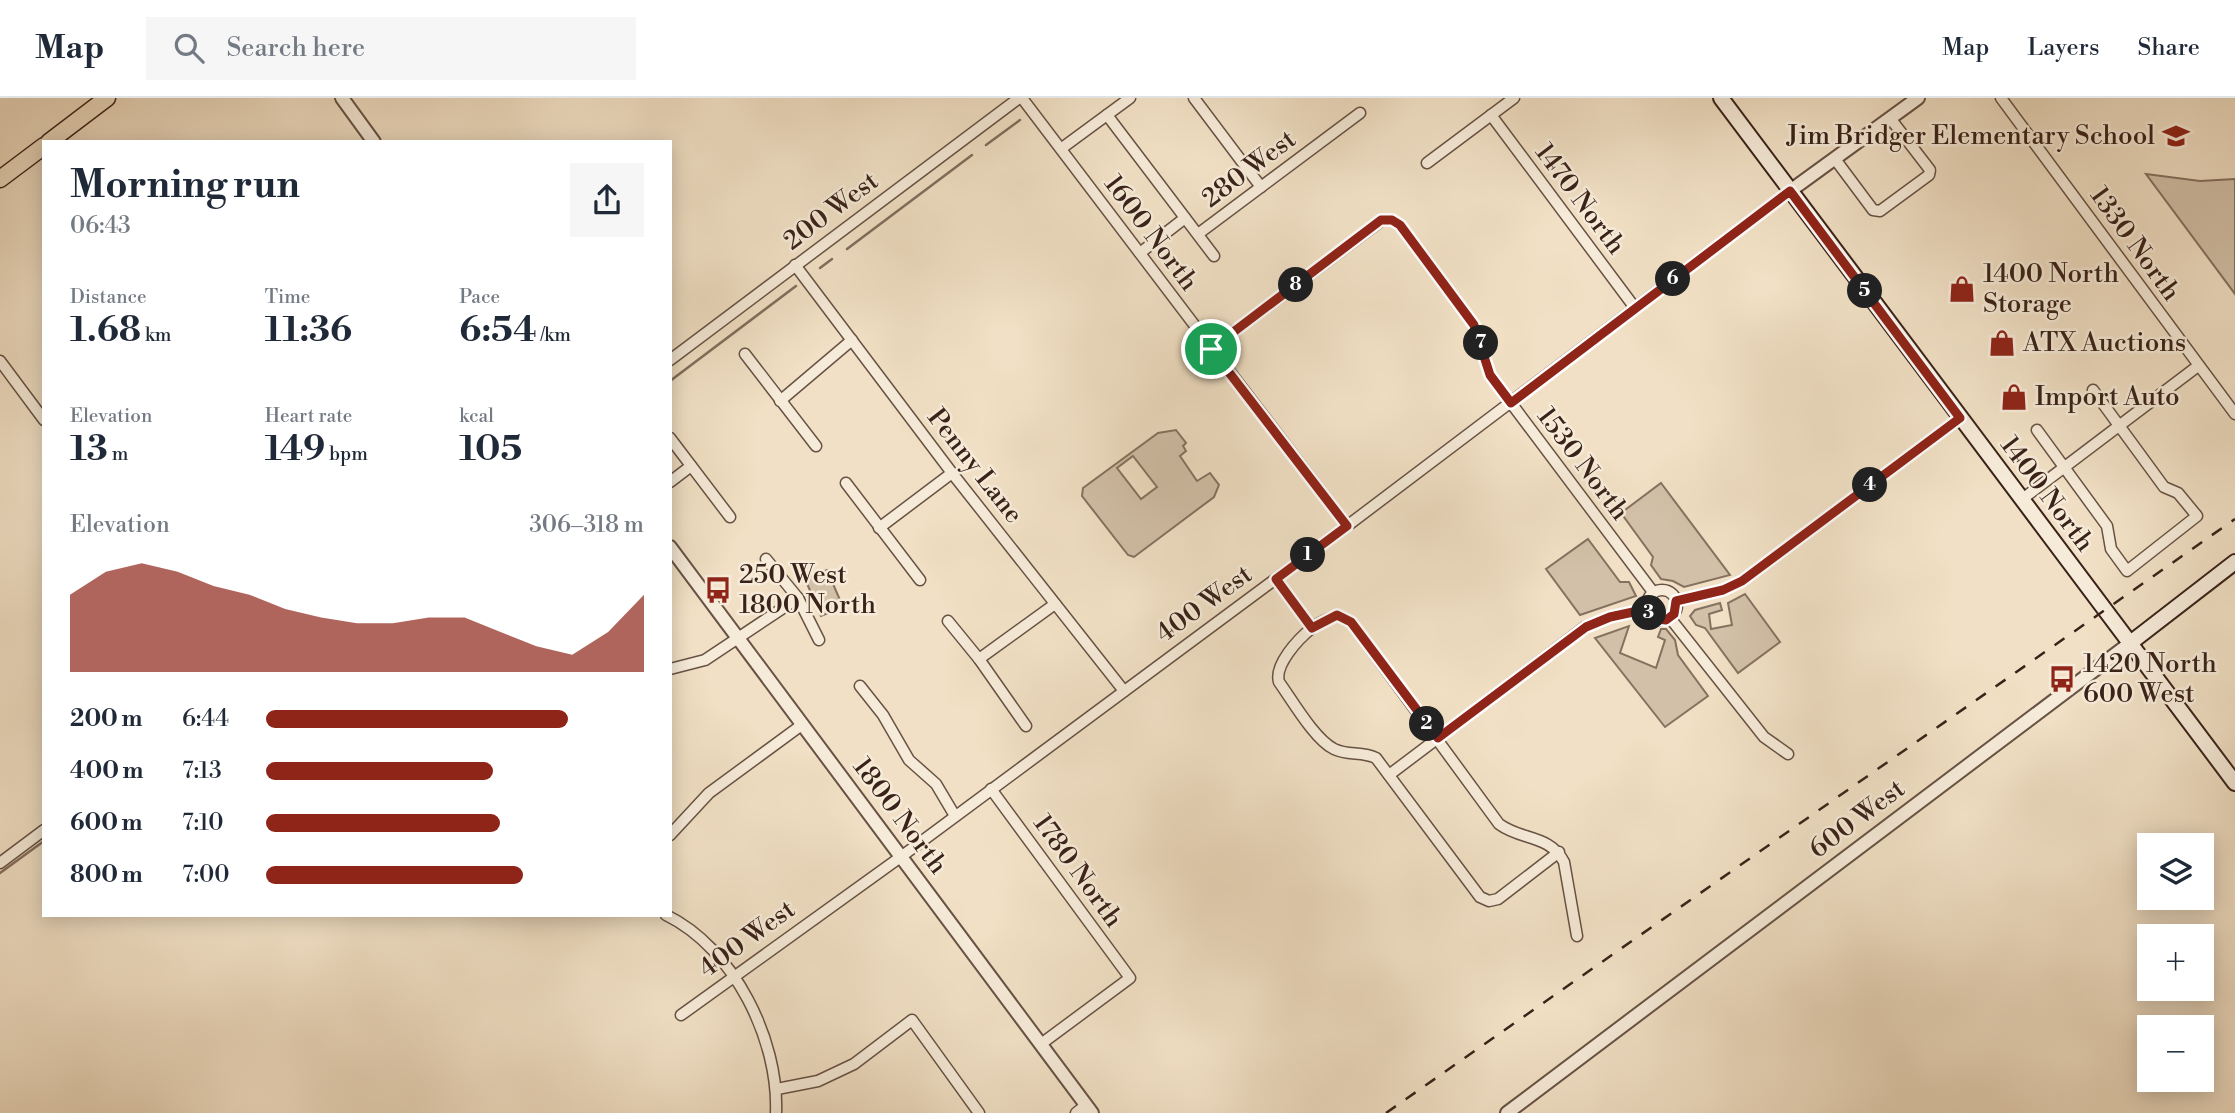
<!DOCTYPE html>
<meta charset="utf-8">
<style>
body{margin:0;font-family:"Libre Bodoni",serif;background:#f6f6f7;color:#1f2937;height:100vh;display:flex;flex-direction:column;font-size:26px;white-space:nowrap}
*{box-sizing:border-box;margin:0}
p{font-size:23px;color:#747a83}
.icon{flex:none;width:38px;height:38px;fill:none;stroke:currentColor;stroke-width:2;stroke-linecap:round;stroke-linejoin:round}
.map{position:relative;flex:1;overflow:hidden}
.details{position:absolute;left:42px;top:42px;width:630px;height:777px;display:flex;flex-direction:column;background:#fff;border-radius:0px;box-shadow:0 4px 18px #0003}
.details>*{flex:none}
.buttons{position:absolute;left:2137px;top:735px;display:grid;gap:14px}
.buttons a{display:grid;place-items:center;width:77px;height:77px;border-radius:0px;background:#fff;box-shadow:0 4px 18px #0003;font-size:35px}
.pin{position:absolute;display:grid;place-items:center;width:60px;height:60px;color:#fff;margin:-30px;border:4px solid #fff;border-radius:50%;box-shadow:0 2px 7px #0007}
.km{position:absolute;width:35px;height:35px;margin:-18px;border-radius:50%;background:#222;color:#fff;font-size:19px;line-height:35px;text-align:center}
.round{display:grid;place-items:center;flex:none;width:74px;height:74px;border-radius:0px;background:#f6f6f7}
.overview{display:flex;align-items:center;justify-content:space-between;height:119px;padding:0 28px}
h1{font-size:38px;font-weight:700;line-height:52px}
.figures{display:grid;grid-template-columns:repeat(3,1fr);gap:10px;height:119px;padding:7px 28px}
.figures div{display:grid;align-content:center}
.figures b{font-size:35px;font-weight:700}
.figures small{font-size:19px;font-weight:400}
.figures p{font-size:19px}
.chart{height:196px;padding:14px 28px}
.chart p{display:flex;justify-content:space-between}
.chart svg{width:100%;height:126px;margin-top:7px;fill:#8f2418;opacity:.7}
ul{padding:0 28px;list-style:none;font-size:23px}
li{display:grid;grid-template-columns:112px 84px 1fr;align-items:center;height:52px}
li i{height:18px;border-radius:9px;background:#8f2418}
header{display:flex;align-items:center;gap:42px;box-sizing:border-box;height:98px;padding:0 35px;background:#fff;border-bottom:2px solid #e0e1e3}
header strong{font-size:33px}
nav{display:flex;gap:38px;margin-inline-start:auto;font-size:24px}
.search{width:490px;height:63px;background:#f6f6f7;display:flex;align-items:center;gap:18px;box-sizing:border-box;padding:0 24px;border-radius:0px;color:#747a83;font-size:26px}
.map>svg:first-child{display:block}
.green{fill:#d2c0a8;stroke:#867160;stroke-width:2;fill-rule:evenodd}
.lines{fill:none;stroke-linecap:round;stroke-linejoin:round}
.stream{stroke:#826d5d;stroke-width:2.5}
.minor-casing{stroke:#675244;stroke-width:13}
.tertiary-casing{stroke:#675244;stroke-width:16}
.secondary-casing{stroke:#392219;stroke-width:18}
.primary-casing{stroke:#392219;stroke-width:19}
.minor{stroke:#f6ebd9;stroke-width:10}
.tertiary{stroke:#f6ebd9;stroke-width:12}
.secondary{stroke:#f6ebd9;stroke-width:14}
.primary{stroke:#f1e0c5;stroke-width:16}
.rail{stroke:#392219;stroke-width:2.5;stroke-dasharray:12 12;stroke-linecap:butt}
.route-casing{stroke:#fff;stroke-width:14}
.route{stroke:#8f2418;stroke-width:9}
.labels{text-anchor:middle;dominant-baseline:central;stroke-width:5;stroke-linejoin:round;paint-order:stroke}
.poi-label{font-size:26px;fill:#392219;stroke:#f6ebd9;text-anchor:start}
.street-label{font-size:26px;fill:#392219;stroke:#f6ebd9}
</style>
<header>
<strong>Map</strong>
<div class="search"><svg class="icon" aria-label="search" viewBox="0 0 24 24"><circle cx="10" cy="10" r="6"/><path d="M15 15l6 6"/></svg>Search here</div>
<nav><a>Map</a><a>Layers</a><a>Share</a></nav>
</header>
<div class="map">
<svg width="2235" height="1015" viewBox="0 0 2235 1015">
<rect width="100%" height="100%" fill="#f1e0c5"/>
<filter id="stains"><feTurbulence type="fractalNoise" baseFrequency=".00286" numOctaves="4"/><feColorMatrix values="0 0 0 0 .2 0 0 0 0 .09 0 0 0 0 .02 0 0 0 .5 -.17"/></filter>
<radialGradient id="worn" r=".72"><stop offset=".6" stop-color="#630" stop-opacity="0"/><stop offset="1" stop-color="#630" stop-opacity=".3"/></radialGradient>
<g class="green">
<polygon points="2146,76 2200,83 2235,81 2235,196"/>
<path d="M1176,332L1186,345L1183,348L1186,353L1180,358L1197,383L1210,375L1219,387L1214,399L1134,459L1128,457L1082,398L1083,390L1158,335ZM1133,358L1157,389L1141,401L1117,370Z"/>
<polygon points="1661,385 1730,477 1684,489 1673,483 1661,481 1651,467 1653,459 1621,415"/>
<polygon points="1588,441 1620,484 1629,484 1636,498 1580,517 1546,471"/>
<polygon points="827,472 843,509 821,518 805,481"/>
<polygon points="1745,496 1780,544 1738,575 1705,530 1696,527 1690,518 1695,512 1720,505 1722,512 1709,516 1711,531 1732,527 1728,505"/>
<polygon points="1629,528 1620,555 1656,570 1665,542 1658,539 1661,531 1666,531 1675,542 1678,557 1708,598 1665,629 1595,540"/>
</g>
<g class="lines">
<g class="stream">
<polyline points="986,47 1020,22"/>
<polyline points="847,151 972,57"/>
<polyline points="820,170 832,161"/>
<polyline points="670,283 796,188"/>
<polyline points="0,775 44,743"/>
</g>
<defs>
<g id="minor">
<polyline points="1022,0 1347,428"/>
<polyline points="1194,0 1261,89"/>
<polyline points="2001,0 2235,316"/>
<polyline points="1107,17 1214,158"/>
<polyline points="1491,17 1635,210"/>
<polyline points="1062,50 1130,0"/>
<polyline points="1835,61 1873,112 1880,113 1929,77 1930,72 1890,20"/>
<polyline points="1427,65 1514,0"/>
<polyline points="1198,136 1360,15"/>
<polyline points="1140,155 1185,120"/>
<polyline points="795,167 952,375 1124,593"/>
<polyline points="1211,251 1382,122 1392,122 1400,127 1474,227 1490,277 1653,494"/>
<polyline points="745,256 816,348"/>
<polyline points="670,262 1019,0"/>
<polyline points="0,263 44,322"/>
<polyline points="780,303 852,242"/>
<polyline points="2037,332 2107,428 2111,451 2127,473 2197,418 2178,395 2164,389 2093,292"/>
<polyline points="670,340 730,419"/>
<polyline points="670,384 691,368"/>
<polyline points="846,385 920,482"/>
<polyline points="2021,402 2198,268"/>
<polyline points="879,430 952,375"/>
<polyline points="766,461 798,500 819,542"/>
<polyline points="1276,481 1312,530"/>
<circle cx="1662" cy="507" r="15"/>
<polyline points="1676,503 1723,492 1742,483 1960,320"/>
<polyline points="1670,520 1764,639 1788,656"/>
<polyline points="948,523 979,561 1026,628"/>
<polyline points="979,561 1055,506"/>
<polyline points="670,571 705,562 798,500"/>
<polyline points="860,588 883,617 909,662 936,686 955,718"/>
<polyline points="1389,677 1585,529 1610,519 1647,511"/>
<polyline points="991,691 1130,880 1041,946"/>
<polyline points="670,737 709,695 803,626"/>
<path d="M1559,754L1498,801L1489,803L1480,799L1376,660C1362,653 1348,658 1334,651C1315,642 1292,602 1279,584C1274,567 1298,541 1312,530C1319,524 1329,521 1337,517L1351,524L1499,726C1522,743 1549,736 1564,764L1577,838"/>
<polyline points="0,765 44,732"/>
<path d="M666,817C734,850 779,942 776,1015"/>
<polyline points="681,917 902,758 1347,428 1790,93"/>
<polyline points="777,991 818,983 854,966 912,922 979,1015"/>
<polyline points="1076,1015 1086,1007"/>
</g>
<g id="tertiary">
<polyline points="342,0 374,44"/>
<polyline points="1790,93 1918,0"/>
<polyline points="670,449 1092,1015"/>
<polyline points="1507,1015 2129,546"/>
</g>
<g id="secondary">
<polyline points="1721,0 2235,685"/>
<polyline points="2129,546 2235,464"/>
</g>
<g id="primary">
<polyline points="49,44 107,0"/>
<polyline points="0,81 44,48"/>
</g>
</defs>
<use href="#minor" class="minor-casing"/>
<use href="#tertiary" class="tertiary-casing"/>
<use href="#secondary" class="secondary-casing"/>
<use href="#primary" class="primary-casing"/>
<use href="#minor" class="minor"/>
<use href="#tertiary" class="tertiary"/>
<use href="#secondary" class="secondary"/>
<use href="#primary" class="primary"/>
<polyline class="rail" points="1386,1015 2235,421"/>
</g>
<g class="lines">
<defs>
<polygon id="route" points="1790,93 1960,320 1742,483 1723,492 1676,503 1674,516 1666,522 1656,521 1647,511 1610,519 1586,529 1438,640 1351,524 1337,517 1312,530 1276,481 1347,428 1211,251 1381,122 1392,122 1400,127 1474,227 1490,277 1511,305"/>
</defs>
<use href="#route" class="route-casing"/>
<use href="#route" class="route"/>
</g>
<defs>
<symbol id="school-bare" viewBox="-9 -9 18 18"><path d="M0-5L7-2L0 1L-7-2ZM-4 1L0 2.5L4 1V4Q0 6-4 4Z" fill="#8f2418" stroke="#f6ebd9" stroke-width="2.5" paint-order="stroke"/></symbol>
<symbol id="shop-bare" viewBox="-9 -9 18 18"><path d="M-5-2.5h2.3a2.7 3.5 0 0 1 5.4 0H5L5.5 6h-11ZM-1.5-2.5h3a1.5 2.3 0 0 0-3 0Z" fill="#8f2418" stroke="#f6ebd9" stroke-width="2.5" paint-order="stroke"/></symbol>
<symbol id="bus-bare" viewBox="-9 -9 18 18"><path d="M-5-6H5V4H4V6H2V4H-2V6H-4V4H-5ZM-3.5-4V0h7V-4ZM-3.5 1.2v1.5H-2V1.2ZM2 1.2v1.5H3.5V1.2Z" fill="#8f2418" stroke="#f6ebd9" stroke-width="2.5" paint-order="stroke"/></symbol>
</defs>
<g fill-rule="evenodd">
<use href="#school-bare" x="2157" y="19" width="38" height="38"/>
<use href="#shop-bare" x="1943" y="172" width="38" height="38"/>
<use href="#shop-bare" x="1983" y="226" width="38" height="38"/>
<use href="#shop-bare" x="1995" y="280" width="38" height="38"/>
<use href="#bus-bare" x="699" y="473" width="38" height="38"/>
<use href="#bus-bare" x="2043" y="562" width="38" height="38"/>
</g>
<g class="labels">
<g class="poi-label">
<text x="2155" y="38" text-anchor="end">Jim Bridger Elementary School</text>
<text x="1983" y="176">1400 North<tspan x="1983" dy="30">Storage</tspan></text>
<text x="2023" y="245">ATX Auctions</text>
<text x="2035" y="299">Import Auto</text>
<text x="739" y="477">250 West<tspan x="739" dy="30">1800 North</tspan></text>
<text x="2083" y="566">1420 North<tspan x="2083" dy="30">600 West</tspan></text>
</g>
<g class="street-label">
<text transform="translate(1249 71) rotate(-37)">280 West</text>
<text transform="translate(1580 101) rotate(53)">1470 North</text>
<text transform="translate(831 113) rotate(-37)">200 West</text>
<text transform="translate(1151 135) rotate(53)">1600 North</text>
<text transform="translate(2135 146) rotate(54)">1330 North</text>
<text transform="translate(1583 366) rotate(53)">1530 North</text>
<text transform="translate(975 368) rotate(52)">Penny Lane</text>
<text transform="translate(2047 396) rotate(53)">1400 North</text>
<text transform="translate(1204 506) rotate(-36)">400 West</text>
<text transform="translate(900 718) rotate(53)">1800 North</text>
<text transform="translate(1857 721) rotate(-37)">600 West</text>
<text transform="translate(1078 773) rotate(54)">1780 North</text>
<text transform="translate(747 841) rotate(-36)">400 West</text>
</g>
</g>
<rect width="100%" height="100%" filter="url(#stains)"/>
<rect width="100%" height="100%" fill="url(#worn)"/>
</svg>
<div class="buttons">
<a><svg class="icon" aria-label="layers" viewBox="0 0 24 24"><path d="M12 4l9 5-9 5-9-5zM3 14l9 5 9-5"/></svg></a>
<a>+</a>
<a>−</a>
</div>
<div class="pin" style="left:1211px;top:251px;background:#1e9e55"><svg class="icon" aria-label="arrive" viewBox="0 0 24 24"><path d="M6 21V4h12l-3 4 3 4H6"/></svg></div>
<b class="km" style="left:1308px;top:457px">1</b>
<b class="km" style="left:1427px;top:626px">2</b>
<b class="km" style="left:1649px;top:515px">3</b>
<b class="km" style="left:1870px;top:387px">4</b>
<b class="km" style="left:1865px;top:193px">5</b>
<b class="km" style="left:1673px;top:181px">6</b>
<b class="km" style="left:1481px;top:245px">7</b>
<b class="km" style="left:1296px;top:187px">8</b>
<section class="details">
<div class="overview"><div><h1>Morning run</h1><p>06:43</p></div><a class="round"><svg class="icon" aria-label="share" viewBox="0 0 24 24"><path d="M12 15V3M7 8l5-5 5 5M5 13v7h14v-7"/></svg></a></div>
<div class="figures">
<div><p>Distance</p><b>1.68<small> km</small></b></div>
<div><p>Time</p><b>11:36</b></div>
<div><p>Pace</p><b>6:54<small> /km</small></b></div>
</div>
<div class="figures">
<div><p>Elevation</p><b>13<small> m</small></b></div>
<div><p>Heart rate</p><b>149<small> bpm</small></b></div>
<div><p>kcal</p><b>105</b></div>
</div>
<div class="chart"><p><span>Elevation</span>306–318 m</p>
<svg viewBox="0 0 160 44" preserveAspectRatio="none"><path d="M0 44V17L10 9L20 6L30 9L40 14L50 17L60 22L70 25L80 27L90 27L100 25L110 25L120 30L130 35L140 38L150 30L160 17V44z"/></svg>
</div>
<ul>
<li><b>200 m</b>6:44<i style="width:80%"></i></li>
<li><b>400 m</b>7:13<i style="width:60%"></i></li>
<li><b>600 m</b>7:10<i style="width:62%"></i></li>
<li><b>800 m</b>7:00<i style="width:68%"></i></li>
</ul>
</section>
</div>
